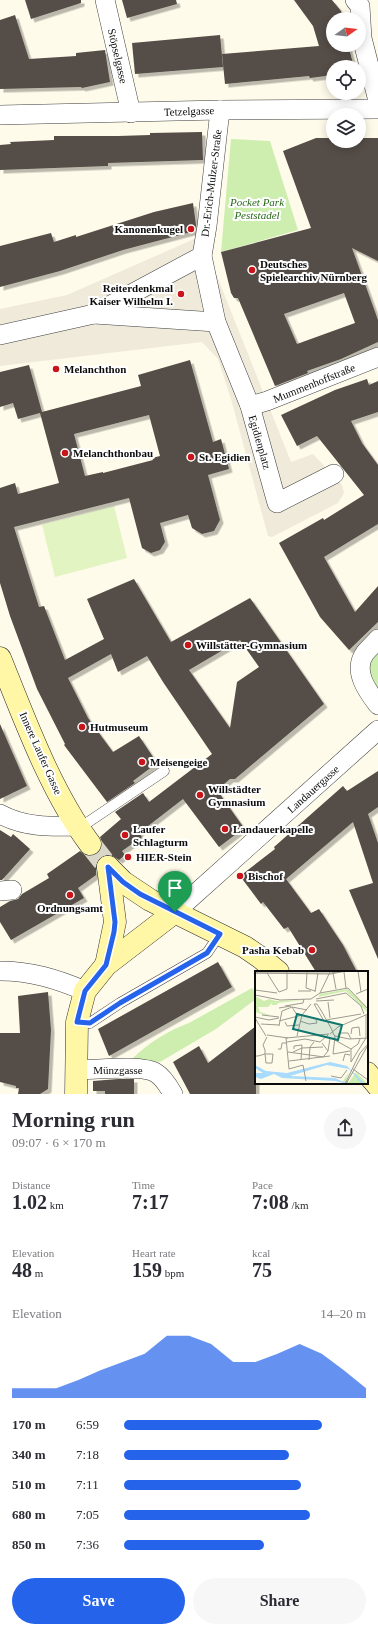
<!DOCTYPE html>
<meta charset="utf-8">
<style>
body{margin:0;font-family:"Times New Roman",serif;background:#f7f7f7;color:#2b2b33;height:100vh;display:flex;flex-direction:column;font-size:15px;white-space:nowrap}
*{box-sizing:border-box;margin:0}
p{font-size:13px;color:#7c7c81}
.icon{flex:none;width:22px;height:22px;fill:none;stroke:currentColor;stroke-width:2;stroke-linecap:round;stroke-linejoin:round}
.map{position:relative;height:1094px;overflow:hidden}
.sheet{display:flex;flex-direction:column;background:#fff;flex:1}
.sheet>*{flex:none}
.needle{width:26px;rotate:76deg}
.controls{position:absolute;left:326px;top:12px;display:grid;gap:8px}
.controls a{display:grid;place-items:center;width:40px;height:40px;border-radius:50%;background:#fff;box-shadow:0 2px 10px #0003;font-size:20px}
.pin{position:absolute;display:grid;place-items:center;width:34px;height:34px;color:#fff;margin:-41px -17px;border-radius:50% 50% 50% 0;rotate:-45deg;box-shadow:0 0 4px #0007}
.pin .icon{rotate:45deg}
.round{display:grid;place-items:center;flex:none;width:42px;height:42px;border-radius:21px;background:#f7f7f7}
.head{display:flex;align-items:center;justify-content:space-between;height:68px;padding:0 12px}
h1{font-size:22px;font-weight:600;line-height:30px}
.stats{display:grid;grid-template-columns:repeat(3,1fr);gap:6px;height:68px;padding:4px 12px}
.stats div{display:grid;align-content:center}
.stats b{font-size:20px;font-weight:600}
.stats small{font-size:11px;font-weight:400}
.stats p{font-size:11px}
.chart{height:112px;padding:8px 12px}
.chart p{display:flex;justify-content:space-between}
.chart svg{width:100%;height:72px;margin-top:4px;fill:#2563eb;opacity:.7}
.action{display:flex;gap:8px;margin-top:auto;padding:8px 12px}
.action a{flex:1;height:46px;border-radius:24px;background:#2563eb;color:#fff;font-size:16px;font-weight:600;line-height:46px;text-align:center}
.action a+a{background:#f7f7f7;color:#2b2b33}
ul{padding:0 12px;list-style:none;font-size:13px}
li{display:grid;grid-template-columns:64px 48px 1fr;align-items:center;height:30px}
li i{height:10px;border-radius:5px;background:#2563eb}
.map>svg:first-child{display:block}
.green{fill:#ceeeaf}
.pitch{fill:#e1f4c2}
.plaza{fill:#efead9}
.building{fill:#554d47;fill-rule:evenodd;filter:url(#shadow)}
.lines{fill:none;stroke-linecap:round;stroke-linejoin:round}
.secondary-tunnel{stroke:#dad7c9;stroke-width:22;stroke-dasharray:22 11;stroke-linecap:butt}
.lane-casing{stroke:#3e3e3e;stroke-width:11}
.street-casing{stroke:#3e3e3e;stroke-width:20}
.secondary-casing{stroke:#2d2d2d;stroke-width:23}
.lane{stroke:#fff;stroke-width:10}
.street{stroke:#fff;stroke-width:19}
.secondary{stroke:#fff7a5;stroke-width:22}
.route-casing{stroke:#fff;stroke-width:8}
.route{stroke:#2563eb;stroke-width:5}
.poi-dot{fill:#c91519;stroke:#fff;stroke-width:1.5}
.labels{text-anchor:middle;dominant-baseline:central;stroke-width:4;stroke-linejoin:round;paint-order:stroke}
.street-label{font-size:11px;fill:#0b0b0b;stroke:#fff}
.park-label{font-size:11px;font-style:italic;fill:#256916;stroke:#fff}
.poi-label{font-size:11px;font-weight:bold;fill:#0b0b0b;stroke:#fff;text-anchor:start}
.inset-road{fill:none;stroke:#9d9b91;stroke-width:1}
.view{fill:#0f766e;fill-opacity:0.15;stroke:#0f766e;stroke-width:2}
.inset-edge{fill:none;stroke:#0b0b0b;stroke-width:2}
</style>
<div class="map">
<svg width="378" height="1094" viewBox="0 0 378 1094">
<defs>
<filter id="shadow"><feDropShadow dx="3.5" dy="3.5" stdDeviation="0" flood-color="#0004"/></filter>
</defs>
<rect width="100%" height="100%" fill="#fffbea"/>
<g class="green">
<polygon points="231,139 270,141 298,230 221,252"/>
<path d="M378,650V691L376,689C370,673 365,665 378,650Z"/>
<path d="M252,988L256,993V999L216,1029L160,1062L132,1059C147,1044 169,1030 189,1023Z"/>
</g>
<polygon class="pitch" points="114,506 127,558 55,577 42,525"/>
<polygon class="plaza" points="201,236 291,462 313,454 342,485 344,493 338,503 272,537 268,536 231,399 218,359 202,342 0,366 0,309 67,295"/>
<g class="building">
<polygon points="25,0 81,0 81,3 31,19"/>
<polygon points="122,0 176,0 177,4 127,18"/>
<polygon points="294,0 332,0 341,11 343,19 333,19 333,45 348,45 354,67 333,67 333,75 310,78 309,76 225,84 222,54 319,46 313,26"/>
<polygon points="15,15 29,59 76,56 76,53 105,50 110,82 82,88 81,87 0,89 0,20"/>
<polygon points="220,35 223,67 135,74 132,43"/>
<polygon points="202,132 203,160 108,163 108,166 0,170 0,145 11,144 10,142 54,140 54,136 118,136 150,135 150,133"/>
<path d="M316,138H333V141H359V138H378V261L352,248L378,320V342L341,359L307,371L308,373L275,386L238,298H234L231,293L221,252L311,228L283,151ZM344,293L355,323L297,344L284,314Z"/>
<polygon points="193,203 196,225 195,231 123,250 60,271 0,287 0,246 51,233 54,242 76,235 76,237 154,212"/>
<path d="M190,360L213,442L221,439L229,469L208,475L220,520L214,531L202,534L192,528L188,515L160,523L165,542L160,550L151,553L142,548L129,498L14,527L39,607L44,606L65,660L104,639L87,599L134,579L171,642L250,598L324,704L235,779H230L217,790L244,828L219,847L183,799L139,833L142,837L122,851L125,855L119,860L111,855H104L99,858L96,864V875L78,888L84,898L11,940L0,922V907L10,901L18,899L22,894L49,878L47,874L80,851L85,855L91,856L97,854L101,849L102,843L100,837L121,819L115,812L143,793L149,802L212,754L163,682L147,656L118,672L111,654L68,678L88,718L113,752L139,736L157,763L133,781L135,783L107,802L64,745L65,744L37,689L10,616L0,583V488L15,483L18,494L59,483L40,413L18,419L13,403L0,407V372L29,365L42,412L141,386L138,375ZM149,415L160,456L152,458L153,460L103,473V472L85,476L74,434ZM240,640L259,667L237,682L230,728L189,670Z"/>
<polygon points="367,379 369,385 378,381 378,412 351,421 362,443 378,465 378,524 324,557 355,612 378,586 378,622 349,650 320,617 279,543 323,518 324,520 364,495 317,436 297,446 281,415 335,390"/>
<polygon points="0,724 27,786 0,799"/>
<polygon points="378,771 378,807 368,814 378,843 378,959 349,890 373,883 353,822 286,879 311,913 319,909 343,945 357,972 316,972 288,927 284,929 263,902 261,904 240,876 275,849 274,847 343,786 347,791"/>
<polygon points="0,830 11,837 13,834 30,849 2,880 0,880"/>
<polygon points="218,962 232,987 109,1056 98,1029"/>
<polygon points="48,992 51,1030 48,1089 40,1094 18,1094 19,1088 16,1088 16,1086 0,1082 0,1033 20,1033 18,996"/>
<polygon points="256,1026 256,1094 190,1094 173,1062 199,1046 208,1063"/>
<polygon points="118,1079 134,1079 134,1094 105,1094 105,1091 93,1091 93,1081"/>
</g>
<g class="lines">
<polyline class="secondary-tunnel" points="90,844 108,867"/>
<defs>
<g id="lane">
<polyline points="78,829 164,771"/>
<polyline points="77,1022 90,1023 120,1003 207,953 220,934"/>
</g>
<g id="street">
<polyline points="105,0 131,113"/>
<polyline points="355,0 360,6 362,38 378,101"/>
<polyline points="220,110 207,226 202,256 216,322 250,406 277,503 334,474"/>
<polyline points="0,115 220,110 378,109"/>
<polyline points="202,256 94,314 216,322"/>
<polyline points="0,335 94,314"/>
<polyline points="250,406 267,401 378,357"/>
<path d="M378,639C374,644 369,648 365,653C352,671 368,692 378,705"/>
<path d="M0,814C24,827 50,827 77,826"/>
<polyline points="0,891 12,890"/>
<polyline points="175,912 378,730"/>
<path d="M0,971C31,971 57,979 85,991"/>
<path d="M76,1070C94,1070 142,1064 156,1073C163,1077 169,1087 173,1094"/>
</g>
<g id="secondary">
<path d="M0,658C24,718 51,792 90,844"/>
<polyline points="108,867 123,882 150,900 245,947 261,958 278,972"/>
<polyline points="106,965 115,922 108,867"/>
<polyline points="367,1073 378,1086"/>
<polyline points="76,1094 77,1022 85,991 106,965 175,912"/>
</g>
</defs>
<use href="#lane" class="lane-casing"/>
<use href="#street" class="street-casing"/>
<use href="#secondary" class="secondary-casing"/>
<use href="#lane" class="lane"/>
<use href="#street" class="street"/>
<use href="#secondary" class="secondary"/>
</g>
<g class="lines">
<defs>
<polygon id="route" points="108,867 123,882 140,894 220,934 207,953 120,1003 90,1023 77,1022 85,991 106,965 114,932 115,922"/>
</defs>
<use href="#route" class="route-casing"/>
<use href="#route" class="route"/>
</g>
<g class="poi-dot">
<circle cx="191" cy="229" r="4"/>
<circle cx="252" cy="270" r="4"/>
<circle cx="181" cy="294" r="4"/>
<circle cx="56" cy="369" r="4"/>
<circle cx="65" cy="453" r="4"/>
<circle cx="191" cy="457" r="4"/>
<circle cx="188" cy="645" r="4"/>
<circle cx="82" cy="727" r="4"/>
<circle cx="142" cy="762" r="4"/>
<circle cx="200" cy="795" r="4"/>
<circle cx="225" cy="829" r="4"/>
<circle cx="125" cy="835" r="4"/>
<circle cx="128" cy="857" r="4"/>
<circle cx="240" cy="876" r="4"/>
<circle cx="70" cy="895" r="4"/>
<circle cx="312" cy="950" r="4"/>
</g>
<g class="labels">
<g class="street-label">
<text transform="translate(118 56) rotate(77)">Stöpselgasse</text>
<text transform="translate(189 111) rotate(-2)">Tetzelgasse</text>
<text transform="translate(211 183) rotate(-83)">Dr.-Erich-Mulzer-Straße</text>
<text transform="translate(314 383) rotate(-22)">Mummenhoffstraße</text>
<text transform="translate(260 442) rotate(74)">Egidienplatz</text>
<text transform="translate(41 753) rotate(66)">Innere Laufer Gasse</text>
<text transform="translate(313 789) rotate(-42)">Landauergasse</text>
<text x="118" y="1070">Münzgasse</text>
</g>
<g class="park-label">
<text x="257" y="202">Pocket Park<tspan x="257" dy="13">Peststadel</tspan></text>
</g>
<g class="poi-label">
<text x="183" y="229" text-anchor="end">Kanonenkugel</text>
<text x="260" y="264">Deutsches<tspan x="260" dy="13">Spielearchiv Nürnberg</tspan></text>
<text x="173" y="288" text-anchor="end">Reiterdenkmal<tspan x="173" dy="13">Kaiser Wilhelm I.</tspan></text>
<text x="64" y="369">Melanchthon</text>
<text x="73" y="453">Melanchthonbau</text>
<text x="199" y="457">St. Egidien</text>
<text x="196" y="645">Willstätter-Gymnasium</text>
<text x="90" y="727">Hutmuseum</text>
<text x="150" y="762">Meisengeige</text>
<text x="208" y="789">Willstädter<tspan x="208" dy="13">Gymnasium</tspan></text>
<text x="133" y="829">Laufer<tspan x="133" dy="13">Schlagturm</tspan></text>
<text x="233" y="829">Landauerkapelle</text>
<text x="136" y="857">HIER-Stein</text>
<text x="248" y="876">Bischof</text>
<text x="70" y="908" text-anchor="middle">Ordnungsamt</text>
<text x="304" y="950" text-anchor="end">Pasha Kebab</text>
</g>
</g>
<g transform="translate(255 971)">
<rect width="113" height="113" fill="#fffbea"/>
<path d="M93,18L110,34L113,42L91,20L63,26L65,23ZM0,25L9,30L14,28L21,30L49,29L23,32L22,34H17V32L13,36H3L5,41L15,44H10L0,41ZM94,101L91,110L94,111L101,101L113,113H86Z" fill="#ceeeaf"/>
<path d="M75,91L92,95L110,113H104L106,112L94,98L72,94L35,105L80,107L93,113L80,110L27,107L19,103L6,108L0,106V102H8L0,97V94L11,100L32,102Z" fill="#a8dbfd"/>
<path class="inset-road" d="M103,0L106,21M52,1L51,17L60,20M89,1L91,17M0,2H75L90,0M0,2L76,3L91,0M12,2L24,21M78,2L81,18M0,19L22,22M43,20H56M24,21L32,18V1M60,21L63,2M65,22L75,1M101,23L113,18M0,24L25,29L56,28M56,28L65,22L93,17L113,38M61,28L91,22L106,35L109,43M61,30L79,29M73,31L75,47M30,35L48,32L49,28M24,37L36,35M7,44L24,46M42,44L37,36L52,39M0,46L14,49L24,47M0,47L11,65M71,49L106,43M24,50L47,44M45,50L54,53L62,52L61,49M72,50H69L59,33H62L67,41L72,50L76,57L79,64L80,65L94,68L113,67M30,51L32,55L44,54M6,53L24,54M24,55L27,40L37,36M75,63L83,56L113,43M96,63L97,57L104,56L105,65M12,64L33,67M42,65L47,44L56,33M80,65L78,83L95,80M83,66L84,62H93L96,68M31,67L34,98L48,94L51,110M31,67L74,63M78,68L96,78M32,71L50,68L65,71L73,64M67,72L73,80L69,85M23,78H26L27,72H32M39,78V75L47,74L46,89M96,78V91L111,67V44M96,78L103,73L105,68M73,80L75,67M33,81L69,86M38,81L47,77L68,76M0,85H3L10,83H18L17,92H11L10,83V79L8,74L12,66M54,89L55,76L59,71M34,90L75,85M88,90L90,83L95,84M98,98L113,109M76,105L86,107L92,99M90,113L105,82L113,73M91,113L113,74"/>
<path class="view" d="M42,43L87,54L83,69L38,58Z"/>
<rect width="113" height="113" class="inset-edge"/>
</g>
</svg>
<div class="controls">
<a><svg class="needle" viewBox="-14 -14 28 28"><path d="M0-13l5 13h-10z" fill="#e53935"/><path d="M0 13l5-13h-10z" fill="#7c7c81"/></svg></a>
<a><svg class="icon" aria-label="locate" viewBox="0 0 24 24"><circle cx="12" cy="12" r="6"/><path d="M12 2v4M12 18v4M2 12h4M18 12h4"/></svg></a>
<a><svg class="icon" aria-label="layers" viewBox="0 0 24 24"><path d="M12 4l9 5-9 5-9-5zM3 14l9 5 9-5"/></svg></a>
</div>
<div class="pin" style="left:175px;top:912px;background:#1e9e55"><svg class="icon" aria-label="arrive" viewBox="0 0 24 24"><path d="M6 21V4h12l-3 4 3 4H6"/></svg></div>
</div>
<section class="sheet">
<div class="head"><div><h1>Morning run</h1><p>09:07 · 6 × 170 m</p></div><a class="round"><svg class="icon" aria-label="share" viewBox="0 0 24 24"><path d="M12 15V3M7 8l5-5 5 5M5 13v7h14v-7"/></svg></a></div>
<div class="stats">
<div><p>Distance</p><b>1.02<small> km</small></b></div>
<div><p>Time</p><b>7:17</b></div>
<div><p>Pace</p><b>7:08<small> /km</small></b></div>
</div>
<div class="stats">
<div><p>Elevation</p><b>48<small> m</small></b></div>
<div><p>Heart rate</p><b>159<small> bpm</small></b></div>
<div><p>kcal</p><b>75</b></div>
</div>
<div class="chart"><p><span>Elevation</span>14–20 m</p>
<svg viewBox="0 0 160 44" preserveAspectRatio="none"><path d="M0 44V38L10 38L20 38L30 33L40 27L50 22L60 17L70 6L80 6L90 11L100 22L110 22L120 17L130 11L140 17L150 27L160 38V44z"/></svg>
</div>
<ul>
<li><b>170 m</b>6:59<i style="width:82%"></i></li>
<li><b>340 m</b>7:18<i style="width:68%"></i></li>
<li><b>510 m</b>7:11<i style="width:73%"></i></li>
<li><b>680 m</b>7:05<i style="width:77%"></i></li>
<li><b>850 m</b>7:36<i style="width:58%"></i></li>
</ul>
<div class="action"><a>Save</a><a>Share</a></div>
</section>
